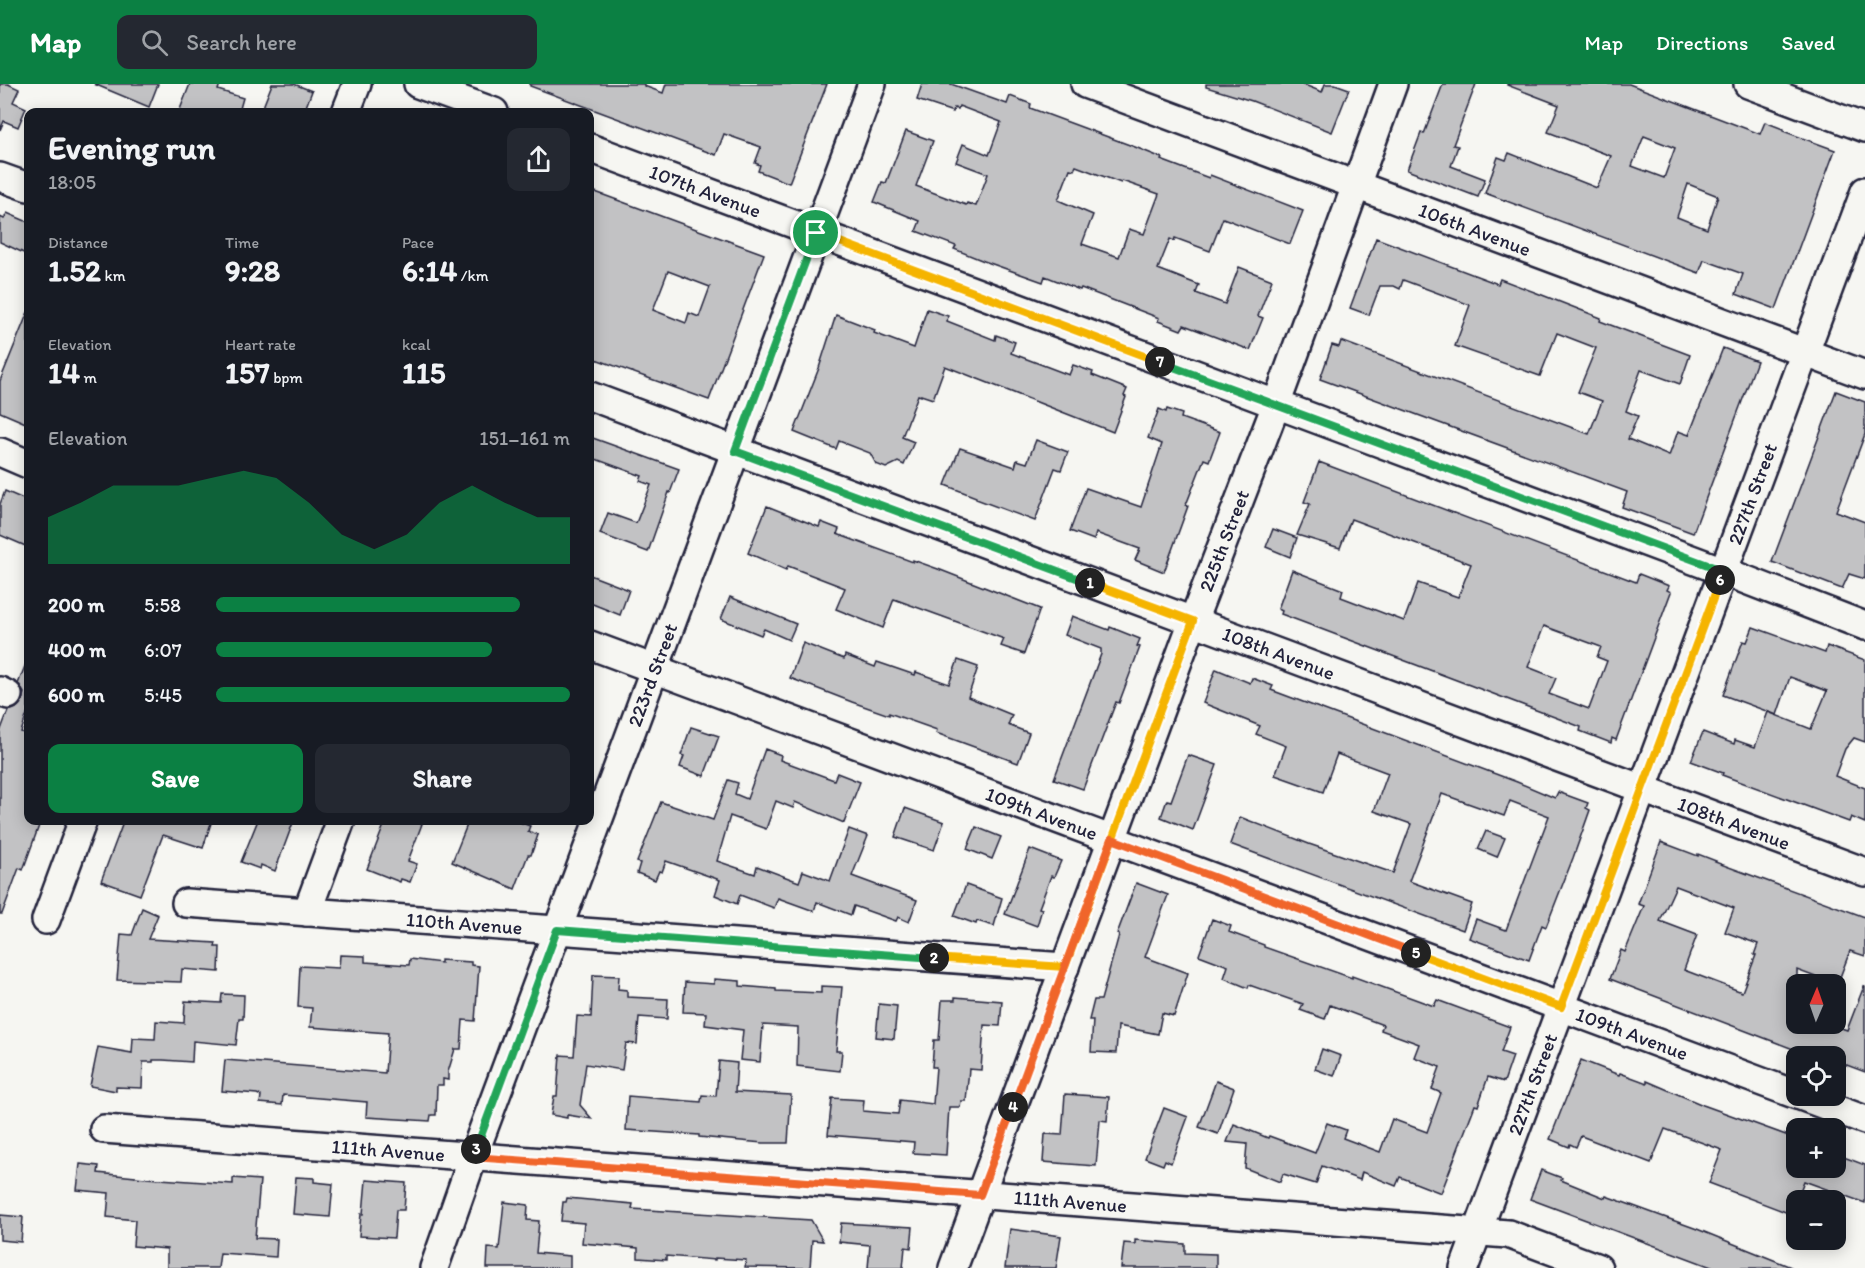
<!DOCTYPE html>
<meta charset="utf-8">
<style>
body{margin:0;font-family:Itim,sans-serif;background:#242831;color:#f1f3f6;height:100vh;display:flex;flex-direction:column;font-size:22px;white-space:nowrap}
*{box-sizing:border-box;margin:0}
p{font-size:20px;color:#9ea1a6}
.icon{flex:none;width:33px;height:33px;fill:none;stroke:currentColor;stroke-width:2;stroke-linecap:round;stroke-linejoin:round}
.map{position:relative;flex:1;overflow:hidden}
.details{position:absolute;left:24px;top:24px;width:570px;height:717px;display:flex;flex-direction:column;background:#171b24;border-radius:12px;box-shadow:0 3px 15px #0003}
.details>*{flex:none}
.needle{width:39px;rotate:2deg}
.tools{position:absolute;left:1786px;top:890px;display:grid;gap:12px}
.tools a{display:grid;place-items:center;width:60px;height:60px;border-radius:12px;background:#171b24;box-shadow:0 3px 15px #0003;font-size:30px}
.pin{position:absolute;display:grid;place-items:center;width:51px;height:51px;color:#fff;margin:-26px;border:3px solid #fff;border-radius:50%;box-shadow:0 2px 6px #0007}
.km{position:absolute;width:30px;height:30px;margin:-15px;border-radius:50%;background:#222;color:#fff;font-size:16px;line-height:30px;text-align:center}
.round{display:grid;place-items:center;flex:none;width:63px;height:63px;border-radius:12px;background:#242831}
.summary{display:flex;align-items:center;justify-content:space-between;height:102px;padding:0 24px}
h1{font-size:33px;font-weight:800;line-height:45px}
.stats{display:grid;grid-template-columns:repeat(3,1fr);gap:9px;height:102px;padding:6px 24px}
.stats div{display:grid;align-content:center}
.stats b{font-size:30px;font-weight:800}
.stats small{font-size:16px;font-weight:400}
.stats p{font-size:16px}
.chart{height:168px;padding:12px 24px}
.chart p{display:flex;justify-content:space-between}
.chart svg{width:100%;height:108px;margin-top:6px;fill:#0b8043;opacity:.7}
.button{display:flex;gap:12px;margin-top:auto;padding:12px 24px}
.button a{flex:1;height:69px;border-radius:12px;background:#0b8043;color:#fff;font-size:24px;font-weight:800;line-height:69px;text-align:center}
.button a+a{background:#242831;color:#f1f3f6}
ul{padding:0 24px;list-style:none;font-size:20px}
li{display:grid;grid-template-columns:96px 72px 1fr;align-items:center;height:45px}
li i{height:15px;border-radius:8px;background:#0b8043}
header{display:flex;align-items:center;gap:36px;box-sizing:border-box;height:84px;padding:0 30px;background:#0b8043;color:#fff}
header strong{font-size:28px}
nav{display:flex;gap:33px;margin-inline-start:auto;font-size:21px}
.search{width:420px;height:54px;background:#242831;display:flex;align-items:center;gap:15px;box-sizing:border-box;padding:0 21px;border-radius:12px;color:#9ea1a6;font-size:22px}
.map>svg:first-child{display:block}
.building{fill:#c2c2c4;stroke:#22223b;stroke-width:1.5;fill-rule:evenodd}
.lines{fill:none;stroke-linecap:round;stroke-linejoin:round}
.minor-casing{stroke:#22223b;stroke-width:32}
.minor{stroke:#f6f6f2;stroke-width:27}
.split-1-casing{stroke:#fff;stroke-width:12}
.split-2-casing{stroke:#fff;stroke-width:12}
.split-3-casing{stroke:#fff;stroke-width:12}
.split-4-casing{stroke:#fff;stroke-width:12}
.split-5-casing{stroke:#fff;stroke-width:12}
.split-6-casing{stroke:#fff;stroke-width:12}
.split-7-casing{stroke:#fff;stroke-width:12}
.split-8-casing{stroke:#fff;stroke-width:12}
.split-1{stroke:#22a559;stroke-width:8}
.split-2{stroke:#f5b400;stroke-width:8}
.split-3{stroke:#22a559;stroke-width:8}
.split-4{stroke:#f0652b;stroke-width:8}
.split-5{stroke:#f0652b;stroke-width:8}
.split-6{stroke:#f5b400;stroke-width:8}
.split-7{stroke:#22a559;stroke-width:8}
.split-8{stroke:#f5b400;stroke-width:8}
.labels{text-anchor:middle;dominant-baseline:central;stroke-width:4.5;stroke-linejoin:round;paint-order:stroke}
.street-label{font-size:20px;fill:#22223b;stroke:#f6f6f2}
</style>
<header>
<strong>Map</strong>
<div class="search"><svg class="icon" aria-label="search" viewBox="0 0 24 24"><circle cx="10" cy="10" r="6"/><path d="M15 15l6 6"/></svg>Search here</div>
<nav><a>Map</a><a>Directions</a><a>Saved</a></nav>
</header>
<div class="map">
<svg width="1865" height="1184" viewBox="0 0 1865 1184">
<rect width="100%" height="100%" fill="#f6f6f2"/>
<filter id="ink" filterUnits="userSpaceOnUse"><feTurbulence type="fractalNoise" baseFrequency=".0167" numOctaves="2"/><feDisplacementMap in="SourceGraphic" scale="12" xChannelSelector="R" yChannelSelector="G"/><feConvolveMatrix kernelMatrix="1 2 1 2 8 2 1 2 1" color-interpolation-filters="sRGB"/></filter>
<g filter="url(#ink)">
<g class="building">
<polygon points="0,0 8,0 19,5 13,18 26,24 18,43 4,37 0,46"/>
<polygon points="94,0 158,0 149,23"/>
<polygon points="190,0 220,0 218,6 243,14 239,28 179,28"/>
<polygon points="272,0 294,0 312,7 304,28 261,28"/>
<polygon points="530,0 644,0 644,2 663,9 666,0 827,0 789,99 758,87 760,81 755,79 761,63 724,50 716,71 530,2"/>
<path d="M922,0H951L1007,20L1010,12L1031,20L1030,24L1135,63L1162,74L1161,76L1209,94L1210,91L1303,127L1290,160L1223,134L1210,167L1175,154L1174,157L1170,155L1158,185L1199,201L1196,209L1225,220L1239,183L1272,196L1258,232L1263,234L1250,266L1184,241L1181,246L1158,237L1159,234L1081,204L1080,206L1045,192L1043,198L984,177L954,165L956,162L916,147L920,137L874,118L882,98L886,99L906,47L933,57L916,102L966,121L967,119L976,122L988,90L956,78L963,60L989,71L1001,38L959,22L958,25L954,24L953,28L917,16ZM1076,82L1121,99L1122,97L1159,110L1144,150L1129,145L1119,173L1082,160L1093,131L1058,116L1070,85L1074,86Z"/>
<polygon points="1206,0 1302,0 1322,8 1325,0 1335,0 1349,5 1332,48 1252,17 1206,3"/>
<polygon points="1443,0 1476,0 1453,61 1458,62 1451,82 1485,95 1478,113 1407,86 1421,49 1424,50"/>
<path d="M1507,0H1629L1760,50L1765,38L1783,45V47L1835,66L1776,225L1736,210L1743,190L1704,176L1699,189L1485,109L1498,73L1506,76L1509,69L1597,104L1611,72L1548,48L1559,21L1507,1ZM1644,52L1675,64L1664,94L1632,82ZM1688,100L1718,112L1707,145L1677,133Z"/>
<path d="M590,106L764,170L709,316L590,273ZM668,187L710,203L699,233L689,229L686,239L653,226Z"/>
<polygon points="7,129 28,138 28,171 0,158 0,133 4,135"/>
<polygon points="1376,154 1498,200 1500,195 1537,209 1601,234 1600,237 1690,271 1680,300 1641,286 1626,327 1638,332 1628,355 1669,372 1678,347 1689,351 1723,264 1757,277 1693,449 1622,423 1627,408 1320,295 1332,261 1339,263 1341,257 1589,350 1602,317 1578,308 1596,264 1557,249 1540,292 1455,262 1470,221 1403,196 1400,205 1394,202 1380,202 1369,231 1350,224"/>
<polygon points="927,225 948,232 947,237 995,256 996,251 1015,258 1011,269 1069,291 1073,281 1093,288 1092,291 1127,305 1124,312 1126,313 1113,348 945,282 933,315 921,311 921,312 918,311 902,353 914,358 904,381 898,378 886,384 876,380 870,369 839,357 836,365 794,348 819,284 836,231 875,246 874,249 914,264"/>
<polygon points="28,228 28,340 0,328 0,297"/>
<polygon points="1836,307 1865,318 1865,350 1836,427 1865,438 1865,495 1849,490 1842,505 1772,478"/>
<polygon points="1159,325 1166,328 1167,325 1182,330 1181,334 1220,348 1209,377 1204,375 1186,421 1188,422 1164,488 1135,476 1140,465 1096,449 1094,456 1070,447 1086,404 1141,423 1162,360 1148,354"/>
<polygon points="590,353 679,385 670,409 669,408 648,468 600,450 608,429 636,439 651,401 640,397 642,392 590,373"/>
<polygon points="1036,356 1068,368 1061,386 1055,384 1035,437 976,415 976,413 945,401 960,364 1015,383 1017,376 1027,379"/>
<path d="M1319,378L1636,498L1639,490L1669,502L1667,506L1671,508L1616,656L1612,654L1611,659L1580,647L1581,643L1281,530L1282,527L1278,525L1292,486L1343,506L1341,513L1404,537L1418,499L1458,513L1471,480L1351,435L1340,464L1297,451L1310,420L1304,418ZM1544,542L1601,563L1597,573L1607,577L1589,625L1549,610L1556,594L1528,583Z"/>
<polygon points="5,407 28,417 28,463 0,451 0,420"/>
<polygon points="767,422 819,443 821,438 839,445 837,450 913,478 913,476 938,485 1040,525 1024,570 1001,562 1004,555 894,515 883,544 836,525 845,504 788,482 786,486 748,469"/>
<polygon points="1273,445 1297,454 1290,473 1266,463"/>
<polygon points="590,491 629,506 620,531 590,519"/>
<polygon points="730,513 796,540 789,556 764,545 761,551 721,535"/>
<polygon points="1072,532 1109,546 1110,543 1140,555 1137,562 1140,563 1119,619 1116,618 1083,705 1054,695 1101,570 1101,565 1065,551"/>
<polygon points="1753,543 1825,569 1827,562 1865,576 1865,658 1854,654 1845,665 1835,692 1865,704 1865,739 1851,733 1849,738 1722,691 1723,689 1691,677 1703,648 1734,660 1735,656 1755,663 1768,628 1811,645 1827,607 1790,593 1777,631 1723,611 1743,557 1747,558"/>
<polygon points="803,559 844,575 845,571 875,583 877,578 915,591 916,588 949,600 958,576 978,583 968,613 1012,631 1008,641 1029,649 1018,679 936,649 937,646 889,629 889,631 852,618 790,594"/>
<polygon points="27,577 28,577 28,627 21,648 28,651 28,736 41,736 23,786 19,784 2,830 0,830 0,648 8,627 16,624 22,617 24,609 18,600"/>
<polygon points="1216,585 1250,599 1252,594 1273,602 1271,606 1517,698 1555,714 1558,708 1588,719 1586,724 1590,726 1573,774 1546,843 1542,841 1529,876 1469,854 1476,835 1506,846 1549,732 1510,717 1504,732 1442,710 1409,797 1472,820 1463,846 1230,760 1240,733 1309,760 1393,789 1411,740 1374,727 1388,689 1337,670 1323,708 1275,691 1286,662 1256,650 1260,642 1203,619"/>
<polygon points="691,643 719,652 704,692 680,683 684,672 681,671"/>
<polygon points="765,665 781,671 780,676 834,696 837,689 860,698 844,739 795,718 793,724 776,717 766,745 730,732 717,777 755,790 757,782 799,798 803,787 830,797 849,745 868,752 852,792 917,816 909,838 898,833 896,837 854,822 851,831 817,818 814,827 778,814 774,824 740,811 737,820 715,811 720,796 666,777 662,788 659,787 655,796 637,789 640,779 637,778 661,718 713,736 728,696 738,699 735,710 747,715"/>
<polygon points="1188,671 1217,681 1193,746 1161,733 1167,716 1171,717"/>
<polygon points="905,724 944,738 934,766 895,753"/>
<polygon points="124,736 212,736 203,764 163,751 140,811 101,797"/>
<polygon points="258,736 294,736 275,787 261,781 260,785 241,778"/>
<polygon points="386,736 413,736 422,740 408,777 417,780 410,798 401,795 400,798 367,785"/>
<polygon points="469,736 514,736 530,742 528,747 538,751 531,771 528,771 515,805 452,778"/>
<polygon points="976,743 1001,753 992,775 967,765"/>
<polygon points="1486,747 1505,754 1497,773 1478,765"/>
<path d="M1661,758L1698,772V770L1716,777L1715,778L1865,833V872L1850,867L1837,901L1797,886V939H1827L1847,946L1864,902L1865,903V988L1836,977V972H1823L1803,965L1801,968L1610,895L1621,866L1625,868L1644,822L1638,820ZM1676,802L1734,824L1725,848L1758,860L1754,871H1756L1742,908L1684,886L1697,851L1660,837Z"/>
<polygon points="1030,765 1061,777 1054,793 1051,792 1039,824 1042,825 1037,842 1005,830"/>
<polygon points="1136,799 1168,811 1145,873 1188,889 1174,932 1162,929 1158,950 1118,942 1116,969 1091,968 1093,936 1089,936 1094,916 1101,916 1119,851 1117,850"/>
<polygon points="966,801 1002,814 994,842 977,837 976,840 954,832"/>
<polygon points="142,824 158,831 148,855 216,859 215,863 220,863 219,888 182,885 181,898 117,896 121,850 132,851"/>
<polygon points="1212,835 1231,842 1229,848 1264,861 1264,863 1352,894 1352,892 1434,922 1437,916 1510,943 1501,968 1513,972 1504,998 1488,993 1478,1022 1475,1021 1441,1109 1400,1093 1396,1102 1362,1088 1360,1096 1322,1082 1316,1100 1283,1090 1280,1098 1245,1084 1247,1060 1227,1058 1234,1040 1268,1054 1269,1052 1315,1069 1327,1039 1346,1046 1343,1054 1380,1068 1392,1035 1427,1048 1441,1009 1432,1005 1440,983 1414,973 1419,960 1381,946 1383,941 1330,921 1325,935 1300,926 1303,920 1249,901 1248,904 1224,894 1228,882 1199,871"/>
<polygon points="340,871 365,872 365,878 409,881 410,875 441,879 441,876 471,878 471,881 479,882 475,937 463,936 461,965 455,965 448,988 448,996 443,995 443,1001 437,1001 436,1031 431,1031 430,1037 366,1033 367,1018 283,1011 282,1021 260,1019 261,1012 257,1010 222,1007 225,976 385,989 388,949 310,943 312,924 298,923 300,882 339,884"/>
<polygon points="593,891 619,892 618,905 627,906 627,913 668,915 667,935 639,933 637,960 626,959 622,986 586,980 580,1021 592,1035 567,1031 567,1034 551,1031 554,1012 557,1012 560,971 574,972 577,932 591,933"/>
<polygon points="714,895 740,897 740,902 776,905 776,907 821,909 821,902 842,903 836,967 842,967 840,987 797,982 798,943 763,941 760,978 740,976 743,946 705,941 706,929 683,928 685,898 714,900"/>
<polygon points="222,910 244,911 243,935 239,935 236,961 193,957 192,978 163,976 153,976 153,978 143,978 142,1004 116,1003 116,1007 90,1002 98,963 132,969 133,954 155,955 156,937 184,939 185,917 221,919"/>
<polygon points="955,913 1002,917 1000,942 984,941 981,986 969,985 966,1017 961,1017 960,1023 949,1023 946,1071 913,1069 914,1058 828,1051 832,1014 864,1016 863,1027 898,1030 900,1016 933,1020 936,983 932,983 934,956 939,956 942,916 955,916"/>
<polygon points="879,920 897,922 894,955 876,953"/>
<polygon points="1322,965 1341,972 1334,992 1315,985"/>
<polygon points="1581,976 1619,991 1620,989 1647,999 1647,997 1703,1021 1797,1055 1797,1083 1836,1083 1836,1070 1865,1081 1865,1119 1804,1097 1791,1130 1709,1099 1722,1066 1665,1045 1651,1079 1581,1052 1576,1063 1570,1060 1569,1063 1550,1055"/>
<polygon points="719,977 737,979 735,1008 791,1011 788,1059 763,1059 699,1053 699,1051 626,1046 628,1012 701,1018 702,1011 716,1012"/>
<polygon points="1216,997 1234,1004 1218,1050 1199,1043"/>
<polygon points="1065,1010 1109,1013 1107,1037 1100,1036 1096,1082 1043,1078 1045,1050 1062,1051"/>
<polygon points="1164,1024 1188,1033 1171,1079 1165,1076 1163,1081 1145,1074"/>
<polygon points="80,1080 99,1082 98,1089 145,1094 233,1100 233,1094 260,1096 255,1154 277,1155 276,1173 220,1169 218,1184 167,1184 167,1165 133,1162 135,1136 107,1133 109,1109 77,1106"/>
<polygon points="1541,1086 1562,1094 1561,1096 1605,1114 1606,1112 1697,1145 1791,1183 1791,1184 1714,1184 1530,1115"/>
<polygon points="296,1093 314,1094 314,1098 333,1100 330,1133 293,1130"/>
<polygon points="366,1096 406,1099 404,1126 396,1126 394,1154 359,1152 361,1130 363,1130"/>
<polygon points="567,1114 633,1120 632,1125 811,1136 823,1157 812,1156 810,1184 745,1183 746,1176 715,1174 715,1176 666,1172 666,1176 638,1174 638,1164 582,1159 584,1139 561,1137 563,1118 566,1118"/>
<polygon points="504,1118 528,1121 527,1136 539,1137 536,1169 570,1172 570,1184 487,1184 488,1164 499,1165"/>
<polygon points="0,1131 23,1133 21,1158 0,1156"/>
<polygon points="841,1139 913,1143 911,1164 905,1163 903,1184 868,1184 870,1161 839,1158"/>
<polygon points="1010,1145 1061,1152 1056,1184 1005,1184"/>
<polygon points="1135,1156 1185,1160 1185,1169 1216,1170 1216,1184 1121,1184 1124,1159 1135,1160"/>
</g>
<g class="lines">
<defs>
<g id="minor">
<polyline points="418,0 494,28"/>
<path id="s1" d="M1085,0L1865,291"/>
<polyline points="1748,0 1865,44"/>
<polyline points="346,28 357,0"/>
<path id="s2" d="M590,64L1723,487L1865,542"/>
<polyline points="0,93 28,103"/>
<path id="s3" d="M590,312L1865,788"/>
<polyline points="0,368 28,380"/>
<path id="s4" d="M590,561L1797,1011"/>
<polyline points="0,607 8,611"/>
<path id="s5" d="M186,819L1065,883"/>
<polyline points="307,828 341,736"/>
<polyline points="46,836 83,736"/>
<polyline points="1798,1011 1865,1036"/>
<path id="s6" d="M104,1045L1508,1150L1598,1184"/>
<path id="s7" d="M434,1184L473,1073L872,0"/>
<path id="s8" d="M953,1184L1193,537L1276,321L1393,0"/>
<path id="s9" d="M1464,1184L1865,107"/>
</g>
</defs>
<use href="#minor" class="minor-casing"/>
<use href="#minor" class="minor"/>
</g>
</g>
<g class="lines" filter="url(#ink)">
<defs>
<polyline id="split-1" points="816,149 735,367 1090,499"/>
<polyline id="split-2" points="934,874 1065,883 1193,537 1090,499"/>
<polyline id="split-3" points="476,1065 557,846 934,874"/>
<polyline id="split-4" points="476,1065 473,1073 980,1111 1013,1023"/>
<polyline id="split-5" points="1013,1023 1112,755 1416,869"/>
<polyline id="split-6" points="1416,869 1561,923 1720,496"/>
<polyline id="split-7" points="1160,278 1724,487 1720,496"/>
<polyline id="split-8" points="816,149 1160,278"/>
</defs>
<use href="#split-1" class="split-1-casing"/>
<use href="#split-2" class="split-2-casing"/>
<use href="#split-3" class="split-3-casing"/>
<use href="#split-4" class="split-4-casing"/>
<use href="#split-5" class="split-5-casing"/>
<use href="#split-6" class="split-6-casing"/>
<use href="#split-7" class="split-7-casing"/>
<use href="#split-8" class="split-8-casing"/>
<use href="#split-1" class="split-1"/>
<use href="#split-2" class="split-2"/>
<use href="#split-3" class="split-3"/>
<use href="#split-4" class="split-4"/>
<use href="#split-5" class="split-5"/>
<use href="#split-6" class="split-6"/>
<use href="#split-7" class="split-7"/>
<use href="#split-8" class="split-8"/>
</g>
<g class="labels">
<g class="street-label">
<text stroke="none"><textPath href="#s2" startOffset="123">107th Avenue</textPath></text>
<text stroke="none"><textPath href="#s1" startOffset="416">106th Avenue</textPath></text>
<text stroke="none"><textPath href="#s9" startOffset="826">227th Street</textPath></text>
<text stroke="none"><textPath href="#s8" startOffset="776">225th Street</textPath></text>
<text stroke="none"><textPath href="#s3" startOffset="735">108th Avenue</textPath></text>
<text stroke="none"><textPath href="#s7" startOffset="632">223rd Street</textPath></text>
<text stroke="none"><textPath href="#s4" startOffset="482">109th Avenue</textPath></text>
<text stroke="none"><textPath href="#s3" startOffset="1221">108th Avenue</textPath></text>
<text stroke="none"><textPath href="#s5" startOffset="279">110th Avenue</textPath></text>
<text stroke="none"><textPath href="#s4" startOffset="1112">109th Avenue</textPath></text>
<text stroke="none"><textPath href="#s9" startOffset="196">227th Street</textPath></text>
<text stroke="none"><textPath href="#s6" startOffset="285">111th Avenue</textPath></text>
<text stroke="none"><textPath href="#s6" startOffset="969">111th Avenue</textPath></text>
</g>
</g>
</svg>
<div class="tools">
<a><svg class="needle" viewBox="-14 -14 28 28"><path d="M0-13l5 13h-10z" fill="#e53935"/><path d="M0 13l5-13h-10z" fill="#9ea1a6"/></svg></a>
<a><svg class="icon" aria-label="locate" viewBox="0 0 24 24"><circle cx="12" cy="12" r="6"/><path d="M12 2v4M12 18v4M2 12h4M18 12h4"/></svg></a>
<a>+</a>
<a>−</a>
</div>
<div class="pin" style="left:816px;top:149px;background:#1e9e55"><svg class="icon" aria-label="arrive" viewBox="0 0 24 24"><path d="M6 21V4h12l-3 4 3 4H6"/></svg></div>
<b class="km" style="left:1090px;top:499px">1</b>
<b class="km" style="left:934px;top:874px">2</b>
<b class="km" style="left:476px;top:1065px">3</b>
<b class="km" style="left:1013px;top:1023px">4</b>
<b class="km" style="left:1416px;top:869px">5</b>
<b class="km" style="left:1720px;top:496px">6</b>
<b class="km" style="left:1160px;top:278px">7</b>
<section class="details">
<div class="summary"><div><h1>Evening run</h1><p>18:05</p></div><a class="round"><svg class="icon" aria-label="share" viewBox="0 0 24 24"><path d="M12 15V3M7 8l5-5 5 5M5 13v7h14v-7"/></svg></a></div>
<div class="stats">
<div><p>Distance</p><b>1.52<small> km</small></b></div>
<div><p>Time</p><b>9:28</b></div>
<div><p>Pace</p><b>6:14<small> /km</small></b></div>
</div>
<div class="stats">
<div><p>Elevation</p><b>14<small> m</small></b></div>
<div><p>Heart rate</p><b>157<small> bpm</small></b></div>
<div><p>kcal</p><b>115</b></div>
</div>
<div class="chart"><p><span>Elevation</span>151–161 m</p>
<svg viewBox="0 0 160 44" preserveAspectRatio="none"><path d="M0 44V25L10 19L20 12L30 12L40 12L50 9L60 6L70 9L80 19L90 32L100 38L110 32L120 19L130 12L140 19L150 25L160 25V44z"/></svg>
</div>
<ul>
<li><b>200 m</b>5:58<i style="width:86%"></i></li>
<li><b>400 m</b>6:07<i style="width:78%"></i></li>
<li><b>600 m</b>5:45<i style="width:100%"></i></li>
</ul>
<div class="button"><a>Save</a><a>Share</a></div>
</section>
</div>
